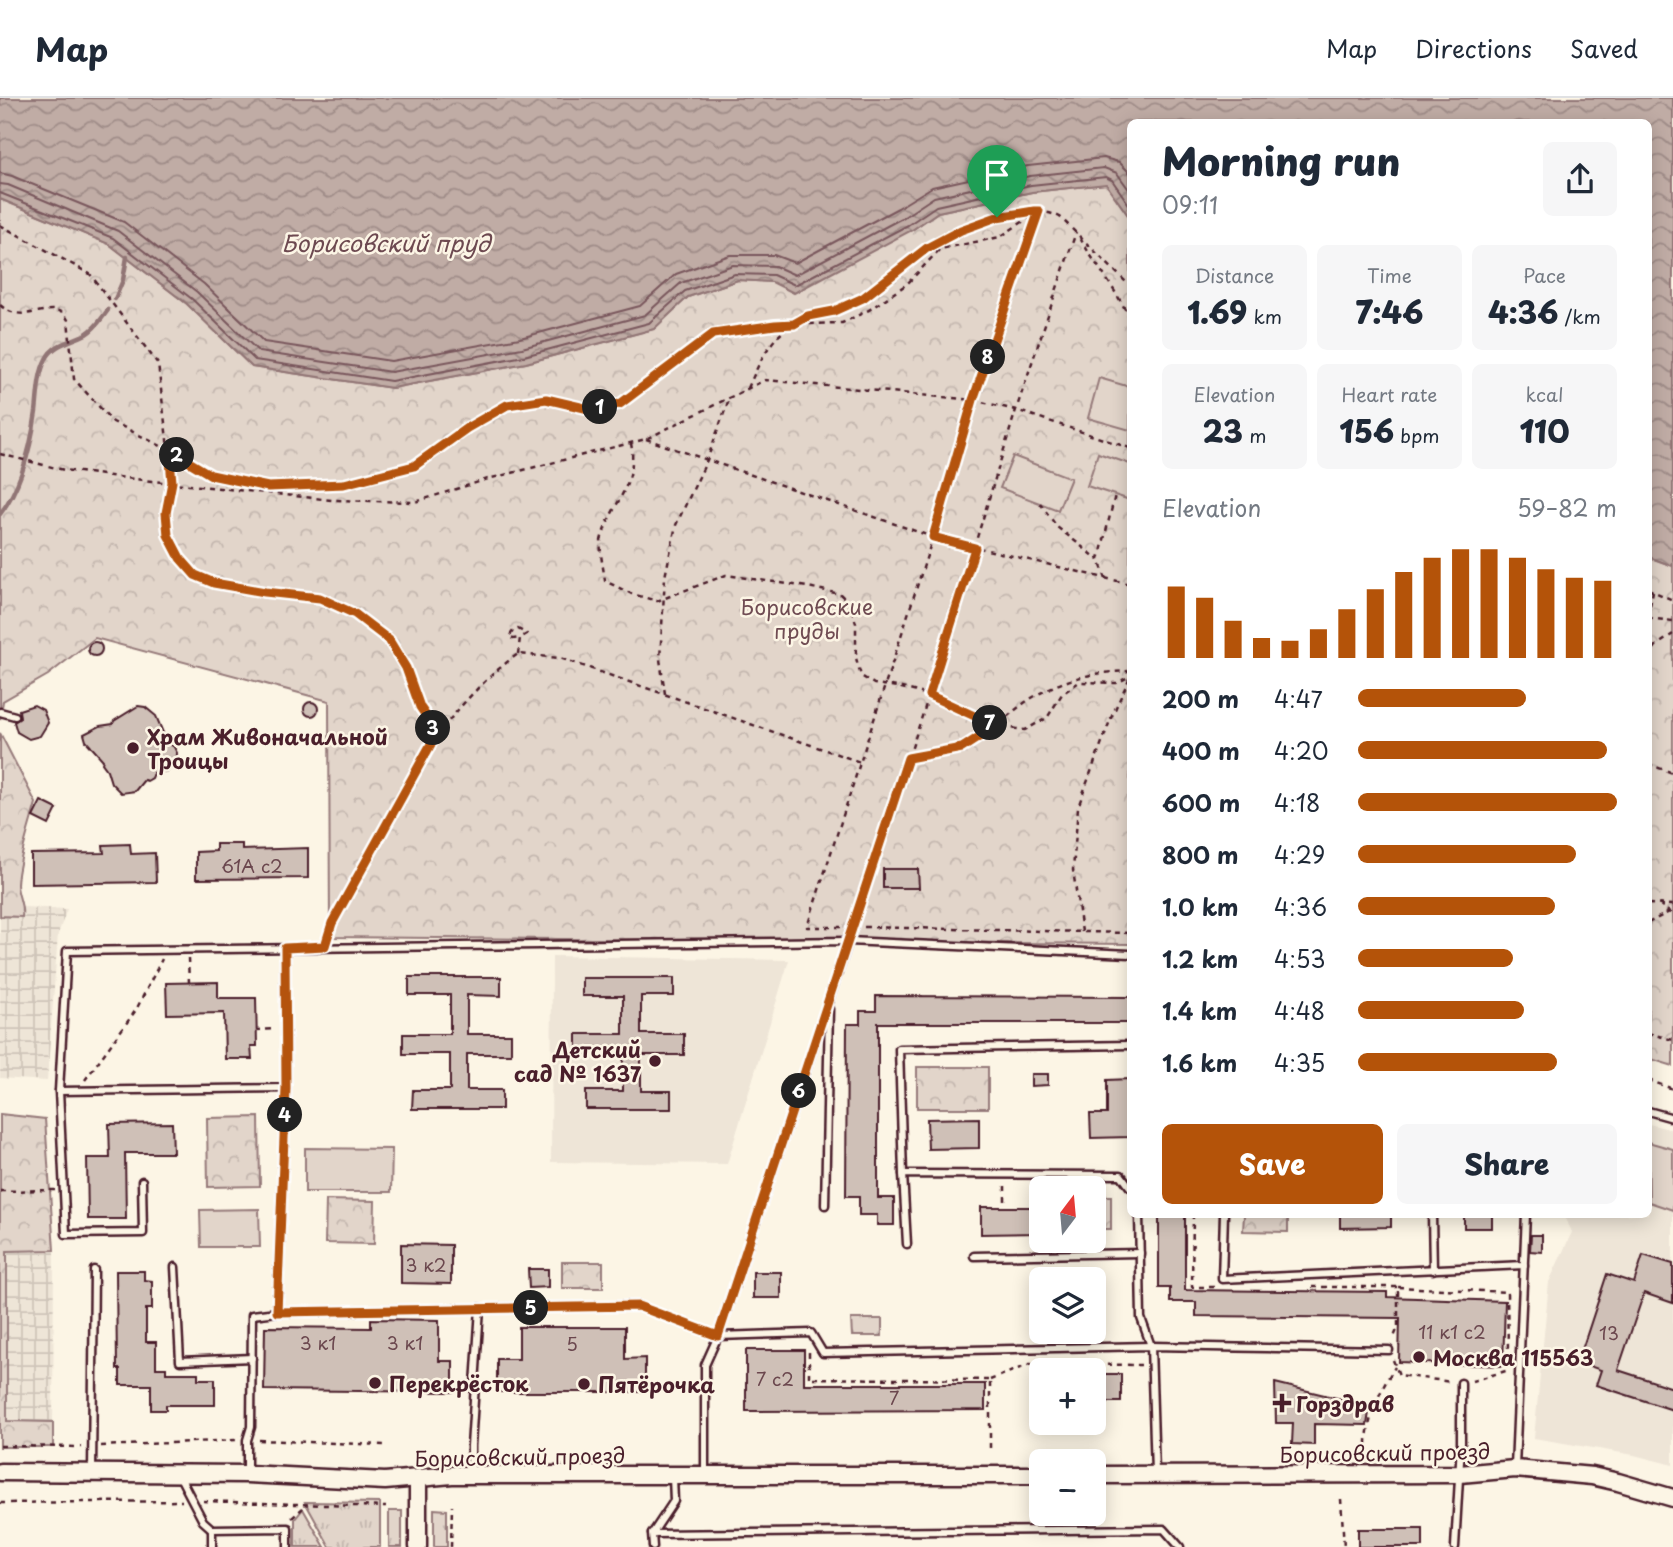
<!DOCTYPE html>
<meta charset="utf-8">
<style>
body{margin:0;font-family:"Playpen Sans",sans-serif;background:#f6f6f7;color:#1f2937;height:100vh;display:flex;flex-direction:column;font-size:26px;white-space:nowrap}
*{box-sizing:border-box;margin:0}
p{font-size:23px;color:#747a83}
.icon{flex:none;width:38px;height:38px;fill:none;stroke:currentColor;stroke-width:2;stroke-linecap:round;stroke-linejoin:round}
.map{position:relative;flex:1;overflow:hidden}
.details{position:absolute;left:1127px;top:21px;width:525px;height:1099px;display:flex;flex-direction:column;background:#fff;border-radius:10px;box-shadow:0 4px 18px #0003}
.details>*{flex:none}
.needle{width:46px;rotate:16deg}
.tools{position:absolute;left:1029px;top:1078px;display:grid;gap:14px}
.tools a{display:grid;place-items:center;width:77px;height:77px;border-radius:10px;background:#fff;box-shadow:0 4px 18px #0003;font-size:35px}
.pin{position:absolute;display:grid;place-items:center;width:60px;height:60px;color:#fff;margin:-72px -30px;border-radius:50% 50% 50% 0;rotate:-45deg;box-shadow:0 0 7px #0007}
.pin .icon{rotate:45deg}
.km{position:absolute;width:35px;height:35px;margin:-18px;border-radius:50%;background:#222;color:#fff;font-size:19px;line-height:35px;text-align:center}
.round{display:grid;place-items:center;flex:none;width:74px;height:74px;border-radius:10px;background:#f6f6f7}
.summary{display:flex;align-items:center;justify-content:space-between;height:119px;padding:0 35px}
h1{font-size:38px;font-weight:800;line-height:52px}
.figures{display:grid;grid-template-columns:repeat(3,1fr);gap:10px;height:119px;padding:7px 35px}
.figures div{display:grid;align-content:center;border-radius:10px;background:#f6f6f7;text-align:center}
.figures b{font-size:30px;font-weight:800}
.figures small{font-size:19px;font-weight:400}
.figures p{font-size:19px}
.chart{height:196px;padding:14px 35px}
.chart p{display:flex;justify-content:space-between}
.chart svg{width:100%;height:126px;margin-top:7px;stroke:#b45309;stroke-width:6}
.action{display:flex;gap:14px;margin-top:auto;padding:14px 35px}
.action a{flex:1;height:80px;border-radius:10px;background:#b45309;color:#fff;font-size:28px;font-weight:800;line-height:80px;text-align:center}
.action a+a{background:#f6f6f7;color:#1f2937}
ul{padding:0 35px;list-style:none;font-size:23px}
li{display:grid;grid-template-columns:112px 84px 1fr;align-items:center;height:52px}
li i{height:18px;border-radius:9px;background:#b45309}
header{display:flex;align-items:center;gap:42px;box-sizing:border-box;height:98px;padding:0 35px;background:#fff;border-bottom:2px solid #e0e1e3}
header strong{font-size:33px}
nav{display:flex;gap:38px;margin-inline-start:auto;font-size:24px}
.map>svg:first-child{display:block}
.built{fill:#eee5d7}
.industrial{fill:url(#industrial-grid)}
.grass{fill:url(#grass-tufts);stroke:#967a7a;stroke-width:2}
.park{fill:url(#park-crowns);stroke:#967a7a;stroke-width:2}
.pitch{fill:#e2d5ca;stroke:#967a7a;stroke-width:2}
.water{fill:url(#water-waves);stroke:#917474;stroke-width:2}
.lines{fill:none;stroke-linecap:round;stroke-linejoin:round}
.shore{stroke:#79575c;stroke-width:2}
.stream{stroke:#917474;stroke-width:4.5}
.building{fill:#cfc0b7;stroke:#4a1f2b;stroke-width:2}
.service-casing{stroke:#4a1f2b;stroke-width:11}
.tertiary-casing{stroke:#4a1f2b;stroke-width:21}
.path{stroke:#4a1f2b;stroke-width:2.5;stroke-dasharray:5 5;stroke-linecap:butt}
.service{stroke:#fcf5e5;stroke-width:6}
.tertiary{stroke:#fcf5e5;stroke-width:16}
.route-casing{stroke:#fff;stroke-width:14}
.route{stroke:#b45309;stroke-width:9}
.poi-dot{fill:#4a1f2b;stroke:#fcf5e5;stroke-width:2.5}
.labels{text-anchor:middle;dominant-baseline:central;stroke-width:5;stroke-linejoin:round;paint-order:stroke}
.number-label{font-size:18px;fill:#6b474e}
.park-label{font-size:21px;fill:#704c53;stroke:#fcf5e5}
.poi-label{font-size:21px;font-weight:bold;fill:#4a1f2b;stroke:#fcf5e5;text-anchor:start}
.street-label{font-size:21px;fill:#4a1f2b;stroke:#fcf5e5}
.water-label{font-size:23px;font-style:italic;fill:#6d4950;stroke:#fcf5e5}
</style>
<header>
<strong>Map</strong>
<nav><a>Map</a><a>Directions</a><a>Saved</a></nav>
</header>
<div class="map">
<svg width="1673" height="1449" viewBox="0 0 1673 1449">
<defs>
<pattern id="industrial-grid" width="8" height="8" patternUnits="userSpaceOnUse" patternTransform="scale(1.75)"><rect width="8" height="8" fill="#eee5d7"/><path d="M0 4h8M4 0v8" fill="none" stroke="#cec4b9"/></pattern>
<pattern id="grass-tufts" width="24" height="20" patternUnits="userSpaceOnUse" patternTransform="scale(1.75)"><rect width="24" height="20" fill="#e2d5ca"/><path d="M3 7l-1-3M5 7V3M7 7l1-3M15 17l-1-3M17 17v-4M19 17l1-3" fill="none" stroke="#c3b6ae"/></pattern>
<pattern id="park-crowns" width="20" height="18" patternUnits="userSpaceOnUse" patternTransform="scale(1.75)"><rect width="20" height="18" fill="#e2d5ca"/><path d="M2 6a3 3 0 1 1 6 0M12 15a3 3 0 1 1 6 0" fill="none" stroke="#c3b6ae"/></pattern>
<pattern id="water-waves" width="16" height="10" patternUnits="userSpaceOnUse" patternTransform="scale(1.75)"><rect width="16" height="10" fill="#c0aca5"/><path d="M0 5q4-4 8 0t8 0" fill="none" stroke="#9e8b87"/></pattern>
</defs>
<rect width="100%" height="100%" fill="#fcf5e5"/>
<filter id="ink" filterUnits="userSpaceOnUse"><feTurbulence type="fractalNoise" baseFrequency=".0143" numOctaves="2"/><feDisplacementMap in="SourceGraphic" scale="14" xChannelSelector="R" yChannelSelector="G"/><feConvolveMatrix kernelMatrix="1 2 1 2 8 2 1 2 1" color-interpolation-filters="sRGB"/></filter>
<g filter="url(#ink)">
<g class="built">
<polygon points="552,858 789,862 727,1066 551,1064"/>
<polygon points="1649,1026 1673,1032 1673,1367 1634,1357 1534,1340 1549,1184 1572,1134 1564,1117 1648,1116"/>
</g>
<g class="industrial">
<polygon points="23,809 67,811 58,836 47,983 0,980 0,818 22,818"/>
<polygon points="7,1152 54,1152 53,1324 7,1324"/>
</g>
<g class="grass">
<polygon points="305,1404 380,1405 380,1449 330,1449"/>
<polygon points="303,1411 325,1449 295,1449 295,1421"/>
<polygon points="434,1411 447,1412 447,1449 434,1449"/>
<rect x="389" y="1413" width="13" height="36"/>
</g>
<g class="park">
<polygon points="1106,86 1130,120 1130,846 330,839 329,603 95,540 48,577 3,603 0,622 0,101 109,146 187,206 252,269 392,290 526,265 653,231 688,199 738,182 772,184 912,132 938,114 1032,94"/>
<polygon points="1648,459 1673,468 1673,968 1648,960"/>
<path d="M0,635L36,705C30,727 18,763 17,786C17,798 24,806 22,819L0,818Z"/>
<rect x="917" y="969" width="71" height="41"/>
<polygon points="0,1016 45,1021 54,1152 7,1153 7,1323 53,1324 53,1349 0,1349"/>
<polygon points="259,1019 260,1088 208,1089 207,1020"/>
<rect x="1094" y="1098" width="17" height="33"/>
<polygon points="326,1102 375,1103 374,1146 325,1145"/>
<polygon points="1244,1117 1288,1117 1288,1134 1243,1133"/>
<rect x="562" y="1164" width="41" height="26"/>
<polygon points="851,1221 882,1221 882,1238 852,1238"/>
</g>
<g class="pitch">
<polygon points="1099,280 1130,289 1130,332 1088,320"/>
<polygon points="1098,355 1130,366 1130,402 1087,388"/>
<polygon points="1013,358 1071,380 1058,412 1000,390"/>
<polygon points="1648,1044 1673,1051 1673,1112 1649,1104"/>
<polygon points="305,1050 392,1051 391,1094 305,1094"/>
<polygon points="259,1111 260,1149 201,1149 200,1112"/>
</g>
<polygon class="water" points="0,0 1673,0 1673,468 1649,459 1648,24 1130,24 1130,120 1106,86 1032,94 938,114 912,132 794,195 772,184 738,182 688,199 654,231 526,265 392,290 252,269 187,206 109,146 0,101"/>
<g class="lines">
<g class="shore">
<polyline points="0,75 12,78 124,124 204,186 264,244 391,263 520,240 640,208 676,176 730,157 774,157 795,165 898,110 932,89 1028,68 1104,60 1119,64 1130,75"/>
<polyline points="0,86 8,87 118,133 197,194 259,254 391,274 522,250 645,217 681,185 733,167 775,168 795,177 904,119 934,99 1030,78 1104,70 1117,75 1130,93"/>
<polyline points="0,95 113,140 192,201 255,262 391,283 524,258 649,225 685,193 735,176 773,177 795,187 908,127 936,108 1031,87 1106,79 1112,82 1130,108"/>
</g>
<g class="stream">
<polyline points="115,201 123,182 127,159"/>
<path d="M0,416C22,388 31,349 36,314C38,297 38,276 46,261C54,245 71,244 86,236C96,230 101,221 108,212"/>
</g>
</g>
<g class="building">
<circle cx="95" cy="551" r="7"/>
<circle cx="311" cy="611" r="7"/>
<polygon points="34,607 43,612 48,625 40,638 29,641 17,634 14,624 20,620 19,612"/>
<polygon points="138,608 145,609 156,618 164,637 163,641 174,649 177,655 176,662 167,673 154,675 152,680 147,683 144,682 135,693 121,695 111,685 107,672 102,665 103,662 86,643 84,636 100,628 113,626 114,623"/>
<polygon points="41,703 57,711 49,727 33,719"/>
<polygon points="130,746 131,756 155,755 156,784 31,786 31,756 104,755 103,747"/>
<polygon points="216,746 242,746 242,752 308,750 308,780 196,781 196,754 216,753"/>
<polygon points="883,771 918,771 919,790 883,790"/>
<polygon points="409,879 501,879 501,898 467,897 467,936 511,936 511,956 467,956 467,992 502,992 502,1011 412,1011 413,992 450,992 450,956 403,956 403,936 450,936 450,897 409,897"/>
<polygon points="582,880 674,880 674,898 641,898 641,936 684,936 684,957 641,957 641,993 671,993 671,1011 586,1011 586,993 623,993 623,957 577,957 577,936 623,936 623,898 582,898"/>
<polygon points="218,884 218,900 256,900 257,948 251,948 252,961 225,961 224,915 167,916 166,885"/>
<polygon points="876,898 1130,899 1130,925 878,925 878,1100 894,1100 894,1127 877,1127 877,1117 859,1117 859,1098 846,1098 847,926 860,926 860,913 876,913"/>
<polygon points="1031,976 1048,976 1048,987 1031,988"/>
<polygon points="1130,981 1130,1039 1091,1040 1090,1016 1107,1016 1107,982"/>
<polygon points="979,1020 979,1050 928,1051 927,1021"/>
<polygon points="172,1025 173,1055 125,1055 126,1121 88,1121 87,1060 110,1060 109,1026"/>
<polygon points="981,1109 1041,1109 1041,1135 981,1136"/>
<polygon points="1159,1116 1185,1116 1185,1192 1387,1194 1387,1199 1505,1203 1503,1268 1399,1264 1400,1220 1196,1218 1196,1204 1170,1204 1170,1190 1159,1190"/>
<polygon points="1340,1116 1391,1116 1391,1129 1340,1130"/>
<rect x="1464" y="1116" width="28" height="14"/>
<polygon points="1531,1137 1542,1137 1542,1154 1530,1153"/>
<polygon points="401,1146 451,1147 451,1186 401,1185"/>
<polygon points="1643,1157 1673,1166 1673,1205 1644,1195 1618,1272 1673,1290 1673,1312 1596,1287 1601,1272 1578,1264 1607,1176 1634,1185"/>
<polygon points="528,1171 548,1171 548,1189 529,1190"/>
<polygon points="116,1173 144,1173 144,1182 152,1183 152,1211 146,1211 146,1244 156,1244 156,1270 166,1270 166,1275 198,1275 198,1281 215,1281 215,1307 166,1307 166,1312 151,1312 151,1287 120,1287 120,1271 117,1271"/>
<rect x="753" y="1174" width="28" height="26"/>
<polygon points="371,1221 439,1222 439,1263 453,1263 453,1294 264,1292 265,1229 371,1230"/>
<polygon points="519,1229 625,1229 625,1261 645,1260 645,1294 497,1294 497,1261 519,1261"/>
<polygon points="746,1252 804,1252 804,1286 985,1286 985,1312 746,1313"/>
<rect x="1094" y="1276" width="27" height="28"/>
<polygon points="1275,1285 1370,1308 1367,1327 1314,1326 1314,1347 1292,1346 1293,1325 1276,1325"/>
<rect x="1358" y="1431" width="65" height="18"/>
</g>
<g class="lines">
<defs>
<g id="service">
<polyline points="0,614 15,618"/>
<polyline points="59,993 286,990"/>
<polyline points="1648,1013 1673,1020"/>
<polyline points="903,1076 899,951 1130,947"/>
<polyline points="142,1083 143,1135 66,1136 59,993 67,853 848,843 1130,856"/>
<polyline points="825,1107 829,911"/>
<polyline points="1139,1116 1141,1220 1151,1248 1155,1375"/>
<polyline points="1224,1116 1222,1181 1524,1167"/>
<polyline points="1432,1116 1433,1172"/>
<polyline points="907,1146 903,1076 1121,1077 1130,1089"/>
<polyline points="974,1158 1140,1155"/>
<polyline points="175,1169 180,1263 252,1260"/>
<polyline points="277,1214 638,1208"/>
<polyline points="718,1238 811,1235 823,1255 1151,1248 1389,1252"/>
<polyline points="1515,1369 1526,1116"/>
<polyline points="92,1374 94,1172"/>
<polyline points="247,1374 247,1342 251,1329 252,1217 277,1214 286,990 285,850"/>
<polyline points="705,1375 705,1267 718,1238 853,829"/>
<polyline points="471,1376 471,1348 480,1210"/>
<polyline points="179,1377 203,1423 212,1431"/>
<polyline points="652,1436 1164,1431 1180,1449"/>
<polyline points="212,1449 212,1431 288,1430 288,1449"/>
<polyline points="653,1449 652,1436 674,1403 673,1379"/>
<polyline points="1455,1449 1461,1346 1461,1285"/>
</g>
<g id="tertiary">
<polyline points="0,1374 247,1376 385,1383 452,1377 1041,1377"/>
<polyline points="1094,1377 1460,1376 1515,1371 1592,1378 1618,1384 1673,1400"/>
<polyline points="418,1380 418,1449"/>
</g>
</defs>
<use href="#service" class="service-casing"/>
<use href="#tertiary" class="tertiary-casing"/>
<g class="path">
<path d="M0,127L90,176L158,266L172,384L166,415L168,437L180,460L195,477L214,485L320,500L355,516L389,542L406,570L420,609L433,628L431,646C456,612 483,581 518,556L560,560L860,664"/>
<path d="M1080,140C1096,168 1116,191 1130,221"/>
<path d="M0,207C25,230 55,197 68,222L74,281L113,324L169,352L211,377L268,389L344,386L414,368L467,330L507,307L546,301L589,311L620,306L713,236L775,227L842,225L869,212L907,186L940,151L1000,139L1039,113"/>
<path d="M797,225C817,213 841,211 862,200C875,193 884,183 895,173C929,143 1016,97 1060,119L1130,188"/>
<path d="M748,290C759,266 768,242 791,228"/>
<polyline points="646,341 933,439 1130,486"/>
<path d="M631,345C638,387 613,403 602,439C598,451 604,471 605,483L632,496L657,503L726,477L808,489L840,496L850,506L856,525V560L861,578L874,586L898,589L929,597L996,628L1025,632L1047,620L1062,596L1079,584L1117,585L1130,578"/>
<polyline points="0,356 64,372 134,381 332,402 415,404 488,381 646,341 765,282 973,302 1016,312 1130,350"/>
<polyline points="1040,405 1057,429 1099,462"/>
<polyline points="1106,481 1099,462 1115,397"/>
<polyline points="1648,491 1673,502"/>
<polyline points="1648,517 1653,493"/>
<polyline points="1648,520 1673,523"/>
<polyline points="518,556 520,540 527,536 518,531 513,533 509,539 513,541 520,540"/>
<polyline points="1648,559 1656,548 1673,536"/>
<polyline points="665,596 660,561 665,479 676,427 707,362 729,301"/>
<path d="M908,660C926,658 945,656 962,650C985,640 1004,620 1023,606C1056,582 1091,574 1130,573"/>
<polyline points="1648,666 1673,675"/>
<polyline points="1648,806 1673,807"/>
<polyline points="1659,806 1673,817"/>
<polyline points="856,821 929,597 1016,312 1076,134"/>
<polyline points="1648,825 1673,812"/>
<polyline points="841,829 807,829 933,439 973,302 1039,113"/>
<polyline points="864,829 1130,835"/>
<polyline points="1082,834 1073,772 1078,709 1111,620 1130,579"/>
<polyline points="327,840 332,825 431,646"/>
<polyline points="188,860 189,885"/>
<polyline points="256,932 274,931"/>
<polyline points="1648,935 1673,942"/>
<polyline points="85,982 136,912 162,861"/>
<polyline points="1648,982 1673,991"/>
<polyline points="1005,1088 1005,1109"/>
<polyline points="0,1093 55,1092"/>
<polyline points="1193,1116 1192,1189 1214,1189"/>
<polyline points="1312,1189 1398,1189 1398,1229 1393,1242"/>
<polyline points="1398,1189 1507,1194 1508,1252"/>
<polyline points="647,1211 710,1235"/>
<polyline points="809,1254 809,1280 990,1282 990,1351"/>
<polyline points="1393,1262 1399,1277 1452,1284"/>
<polyline points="990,1282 1030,1266 1141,1267"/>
<polyline points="1472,1283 1509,1272"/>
<polyline points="259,1342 384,1347"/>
<path d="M1367,1346C1367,1320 1381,1290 1395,1269"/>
<polyline points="0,1348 81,1349"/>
<polyline points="101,1348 238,1342"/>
<polyline points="1341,1401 1344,1449"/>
<polyline points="203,1403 386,1409"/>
<polyline points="0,1405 182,1403"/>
<polyline points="292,1420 305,1408"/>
<polyline points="451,1449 452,1408"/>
</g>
<use href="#service" class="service"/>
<use href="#tertiary" class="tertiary"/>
</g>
</g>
<g class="lines" filter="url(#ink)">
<defs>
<polygon id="route" points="1034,113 1039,113 973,302 933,439 975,450 929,597 996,628 962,650 908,660 718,1238 638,1208 277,1214 286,990 285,850 325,848 332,825 431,646 433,628 420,609 406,570 389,542 355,516 320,500 265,494 214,485 195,477 180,460 168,437 166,415 172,384 169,352 211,377 268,389 344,386 414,368 467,330 507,307 546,301 589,311 620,306 713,236 775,227 794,226 808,218 834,213 863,200 927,150 961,132 997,119"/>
</defs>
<use href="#route" class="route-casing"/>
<use href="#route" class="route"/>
</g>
<g class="poi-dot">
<circle cx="133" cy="650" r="7"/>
<circle cx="655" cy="963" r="7"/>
<circle cx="1419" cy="1259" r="7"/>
<circle cx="375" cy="1285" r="7"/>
<circle cx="584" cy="1286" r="7"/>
<path d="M1278.5 1294.5h7v7h7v7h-7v7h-7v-7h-7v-7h7z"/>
</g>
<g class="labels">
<g class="number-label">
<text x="252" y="767">61А с2</text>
<text x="426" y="1166">3 к2</text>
<text x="1452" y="1233">11 к1 с2</text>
<text x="1609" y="1234">13</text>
<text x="318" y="1244">3 к1</text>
<text x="405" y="1244">3 к1</text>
<text x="572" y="1245">5</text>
<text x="775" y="1280">7 с2</text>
<text x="894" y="1299">7</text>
</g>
<g class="park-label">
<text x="807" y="508">Борисовские<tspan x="807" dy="24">пруды</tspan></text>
</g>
<g class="poi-label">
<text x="147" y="638">Храм Живоначальной<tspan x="147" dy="24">Троицы</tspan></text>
<text x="641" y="951" text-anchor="end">Детский<tspan x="641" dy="24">сад № 1637</tspan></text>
<text x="1433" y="1259">Москва 115563</text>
<text x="389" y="1285">Перекрёсток</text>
<text x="598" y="1286">Пятёрочка</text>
<text x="1296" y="1305">Горздрав</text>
</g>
<g class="street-label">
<text transform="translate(1385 1354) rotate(-1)">Борисовский проезд</text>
<text transform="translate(520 1358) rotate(-1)">Борисовский проезд</text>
</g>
<g class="water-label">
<text x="386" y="144">Борисовский пруд</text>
</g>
</g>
</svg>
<div class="tools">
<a><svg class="needle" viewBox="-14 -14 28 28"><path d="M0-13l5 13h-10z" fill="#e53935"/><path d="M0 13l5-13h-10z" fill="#747a83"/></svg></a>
<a><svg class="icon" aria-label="layers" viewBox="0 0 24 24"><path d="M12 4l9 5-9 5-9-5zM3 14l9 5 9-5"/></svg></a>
<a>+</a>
<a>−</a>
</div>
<div class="pin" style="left:997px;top:119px;background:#1e9e55"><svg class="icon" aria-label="arrive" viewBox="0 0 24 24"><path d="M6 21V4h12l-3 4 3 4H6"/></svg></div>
<b class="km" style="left:600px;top:309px">1</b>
<b class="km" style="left:177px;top:357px">2</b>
<b class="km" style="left:433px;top:630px">3</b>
<b class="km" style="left:285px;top:1017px">4</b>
<b class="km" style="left:531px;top:1210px">5</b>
<b class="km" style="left:799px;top:993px">6</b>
<b class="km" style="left:990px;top:625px">7</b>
<b class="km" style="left:988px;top:259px">8</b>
<section class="details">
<div class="summary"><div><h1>Morning run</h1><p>09:11</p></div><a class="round"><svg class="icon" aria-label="share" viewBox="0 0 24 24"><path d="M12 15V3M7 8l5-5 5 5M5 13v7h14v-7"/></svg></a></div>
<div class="figures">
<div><p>Distance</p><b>1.69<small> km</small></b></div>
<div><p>Time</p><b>7:46</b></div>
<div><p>Pace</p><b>4:36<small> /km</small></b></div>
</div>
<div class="figures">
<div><p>Elevation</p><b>23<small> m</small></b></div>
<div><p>Heart rate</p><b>156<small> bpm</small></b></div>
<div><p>kcal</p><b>110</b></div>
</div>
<div class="chart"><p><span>Elevation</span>59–82 m</p>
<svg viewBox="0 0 160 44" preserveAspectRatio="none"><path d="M5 44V19M15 44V23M25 44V31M35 44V37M45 44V38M55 44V34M65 44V27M75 44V20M85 44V14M95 44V9M105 44V6M115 44V6M125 44V9M135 44V13M145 44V16M155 44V17"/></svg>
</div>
<ul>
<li><b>200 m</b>4:47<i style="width:65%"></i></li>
<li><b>400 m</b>4:20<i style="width:96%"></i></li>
<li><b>600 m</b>4:18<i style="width:100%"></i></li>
<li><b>800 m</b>4:29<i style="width:84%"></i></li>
<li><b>1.0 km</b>4:36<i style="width:76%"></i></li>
<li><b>1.2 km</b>4:53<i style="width:60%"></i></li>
<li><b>1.4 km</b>4:48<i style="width:64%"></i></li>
<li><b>1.6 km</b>4:35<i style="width:77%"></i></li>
</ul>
<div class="action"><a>Save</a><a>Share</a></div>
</section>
</div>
